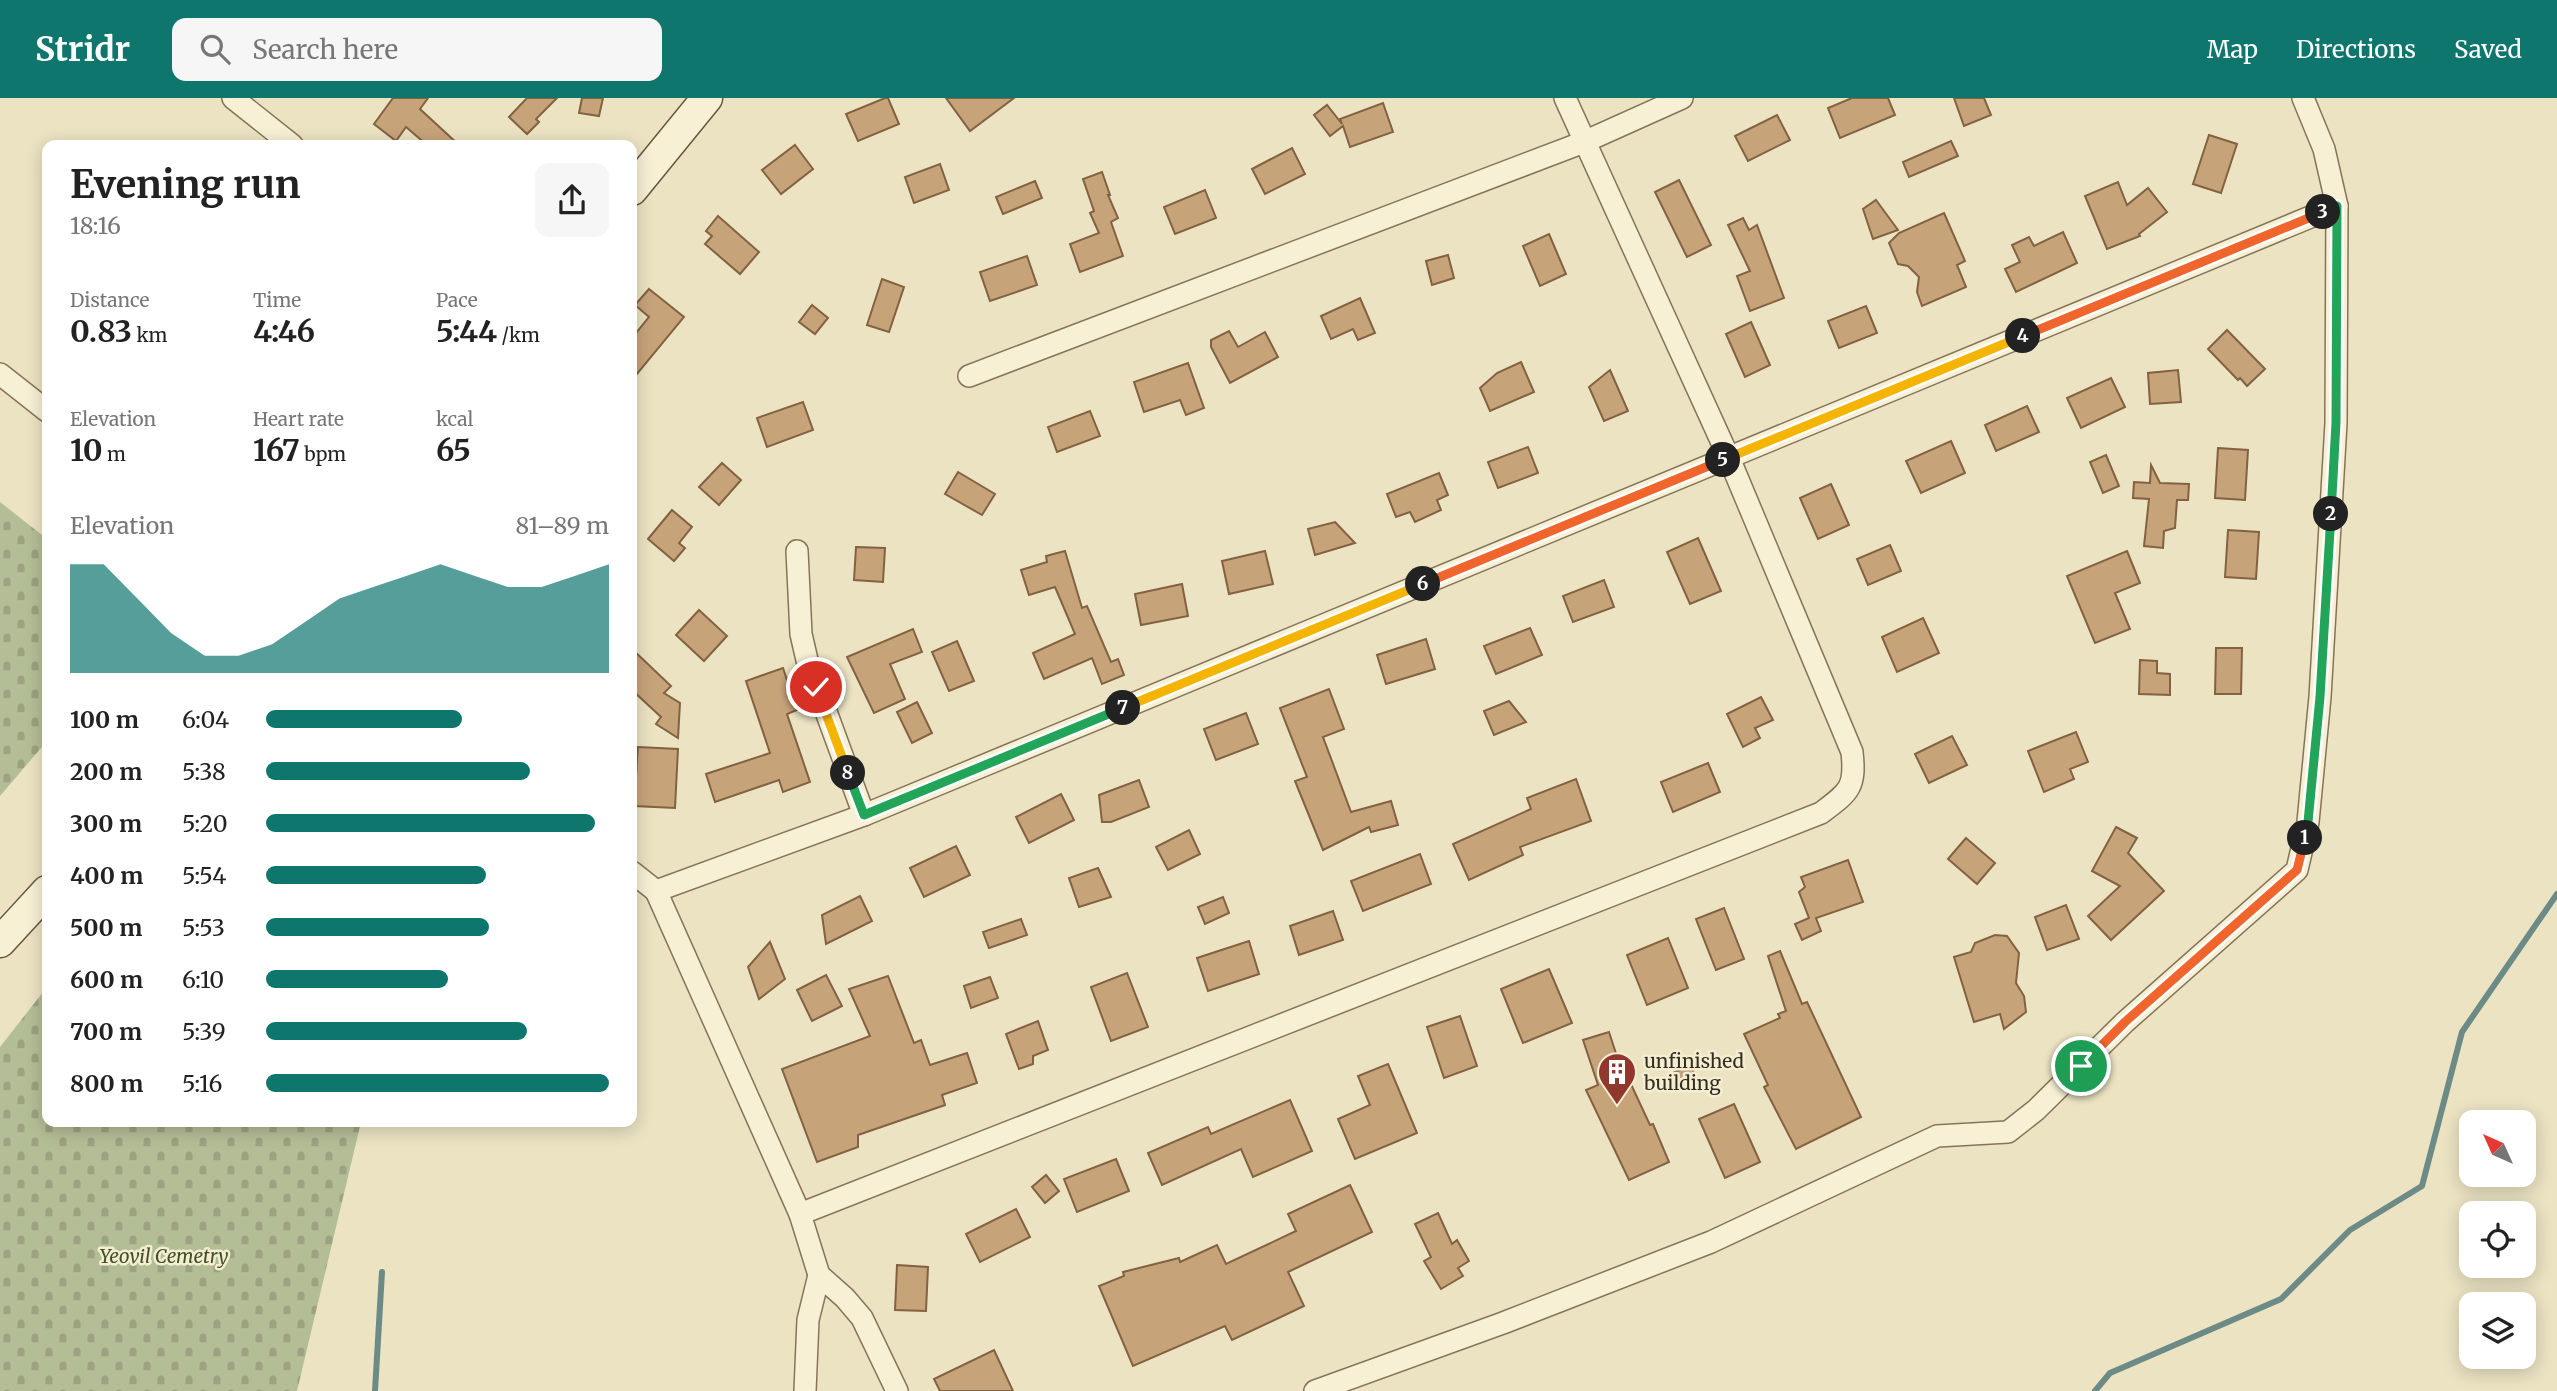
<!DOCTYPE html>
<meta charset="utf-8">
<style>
body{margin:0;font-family:Merriweather,serif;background:#f6f6f6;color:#222;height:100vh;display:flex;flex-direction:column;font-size:26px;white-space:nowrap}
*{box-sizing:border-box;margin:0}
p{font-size:23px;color:#767676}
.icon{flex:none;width:38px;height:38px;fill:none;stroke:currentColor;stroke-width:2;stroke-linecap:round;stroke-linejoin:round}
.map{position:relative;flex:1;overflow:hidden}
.side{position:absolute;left:42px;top:42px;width:595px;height:987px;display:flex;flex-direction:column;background:#fff;border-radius:14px;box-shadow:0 4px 18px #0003}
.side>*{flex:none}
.needle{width:46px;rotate:315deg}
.controls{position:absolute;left:2459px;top:1012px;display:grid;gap:14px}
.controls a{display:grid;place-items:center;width:77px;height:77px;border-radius:14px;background:#fff;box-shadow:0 4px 18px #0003;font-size:35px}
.pin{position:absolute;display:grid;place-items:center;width:60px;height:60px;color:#fff;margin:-30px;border:4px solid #fff;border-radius:50%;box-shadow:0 2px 7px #0007}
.km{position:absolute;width:35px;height:35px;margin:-18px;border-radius:50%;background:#222;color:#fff;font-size:19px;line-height:35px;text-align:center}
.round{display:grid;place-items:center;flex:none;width:74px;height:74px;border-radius:14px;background:#f6f6f6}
.headline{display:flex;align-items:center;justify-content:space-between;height:119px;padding:0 28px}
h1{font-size:38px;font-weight:700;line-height:52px}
.stats{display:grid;grid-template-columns:repeat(3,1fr);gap:10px;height:119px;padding:7px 28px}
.stats div{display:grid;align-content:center}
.stats b{font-size:30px;font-weight:700}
.stats small{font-size:19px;font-weight:400}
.stats p{font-size:19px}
.chart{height:196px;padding:14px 28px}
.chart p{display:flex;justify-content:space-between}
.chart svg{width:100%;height:126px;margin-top:7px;fill:#0f766e;opacity:.7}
ul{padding:0 28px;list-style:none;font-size:23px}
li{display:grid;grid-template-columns:112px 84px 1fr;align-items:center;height:52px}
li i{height:18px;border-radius:9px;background:#0f766e}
header{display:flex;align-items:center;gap:42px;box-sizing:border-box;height:98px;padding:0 35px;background:#0f766e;color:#fff}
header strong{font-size:33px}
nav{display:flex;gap:38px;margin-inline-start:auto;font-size:24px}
.search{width:490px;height:63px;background:#f6f6f6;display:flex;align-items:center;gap:18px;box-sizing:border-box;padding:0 24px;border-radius:14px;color:#767676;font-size:26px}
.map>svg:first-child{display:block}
.cemetery{fill:url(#cemetery-stones)}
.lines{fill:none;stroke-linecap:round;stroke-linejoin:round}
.stream{stroke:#6c8b87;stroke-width:6}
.building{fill:#c7a37a;stroke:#826241;stroke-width:2}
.street-casing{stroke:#84755a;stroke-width:24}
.secondary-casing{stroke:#66563d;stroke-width:33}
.street{stroke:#f7f0d5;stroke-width:21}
.secondary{stroke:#f7f0d5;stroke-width:30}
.split-1-casing{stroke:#fff;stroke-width:14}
.split-2-casing{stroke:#fff;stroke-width:14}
.split-3-casing{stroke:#fff;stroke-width:14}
.split-4-casing{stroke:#fff;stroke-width:14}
.split-5-casing{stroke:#fff;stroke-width:14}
.split-6-casing{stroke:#fff;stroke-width:14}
.split-7-casing{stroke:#fff;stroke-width:14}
.split-8-casing{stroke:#fff;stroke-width:14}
.split-9-casing{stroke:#fff;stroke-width:14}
.split-1{stroke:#f0652b;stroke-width:9}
.split-2{stroke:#22a559;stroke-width:9}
.split-3{stroke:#22a559;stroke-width:9}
.split-4{stroke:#f0652b;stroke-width:9}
.split-5{stroke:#f5b400;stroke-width:9}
.split-6{stroke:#f0652b;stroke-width:9}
.split-7{stroke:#f5b400;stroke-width:9}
.split-8{stroke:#22a559;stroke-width:9}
.split-9{stroke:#f5b400;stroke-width:9}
.labels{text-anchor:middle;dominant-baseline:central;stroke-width:5;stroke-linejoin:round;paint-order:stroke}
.poi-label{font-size:19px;fill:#352b1e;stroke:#f3edd1;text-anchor:start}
.park-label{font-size:19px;font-style:italic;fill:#415025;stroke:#f3edd1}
</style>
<header>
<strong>Stridr</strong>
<div class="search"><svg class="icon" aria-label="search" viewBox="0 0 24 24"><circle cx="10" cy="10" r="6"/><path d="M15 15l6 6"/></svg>Search here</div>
<nav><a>Map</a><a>Directions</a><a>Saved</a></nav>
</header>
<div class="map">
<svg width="2557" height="1293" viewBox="0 0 2557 1293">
<defs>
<pattern id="cemetery-stones" width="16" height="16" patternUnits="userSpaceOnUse" patternTransform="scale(1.75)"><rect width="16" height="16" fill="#b4be96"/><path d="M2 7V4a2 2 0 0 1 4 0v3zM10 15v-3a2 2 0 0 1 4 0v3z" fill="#9ba381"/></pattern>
</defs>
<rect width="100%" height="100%" fill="#ebe3c2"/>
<g class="cemetery">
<polygon points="0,404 47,441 47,643 0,698"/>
<polygon points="47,889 47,1024 361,1024 297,1293 0,1293 0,949"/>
</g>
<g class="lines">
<g class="stream">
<polyline points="375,1293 382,1174"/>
<polyline points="2095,1293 2110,1275 2281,1201 2350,1132 2422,1088 2462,934 2557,796"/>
</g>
</g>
<g class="building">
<polygon points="393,0 428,0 420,11 459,47 427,47 406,29 396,43 374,26"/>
<polygon points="527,0 557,0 536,21 539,24 527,36 509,19"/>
<polygon points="582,0 603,0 599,18 579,15"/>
<polygon points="885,0 888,0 899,26 858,43 846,16"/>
<polygon points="946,0 1014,0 970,33"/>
<polygon points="1852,0 1888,0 1895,17 1840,40 1828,10"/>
<polygon points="1954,0 1984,0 1991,17 1964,28"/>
<polygon points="1383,5 1393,34 1350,49 1343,28 1330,38 1314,17 1327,7 1342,26 1340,21"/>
<polygon points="1777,17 1790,42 1748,63 1735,38"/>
<polygon points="2209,37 2237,46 2221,95 2193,86"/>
<polygon points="1951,43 1958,58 1909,79 1903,64"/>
<polygon points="795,47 813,71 781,96 762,72"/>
<polygon points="1292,50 1305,76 1265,96 1252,71"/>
<polygon points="940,66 949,92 914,105 905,79"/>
<polygon points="1102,74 1110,97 1108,97 1118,120 1111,124 1123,158 1080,174 1070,146 1099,135 1090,115 1094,113 1083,81"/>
<polygon points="1679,82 1711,147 1687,159 1655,94"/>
<polygon points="1035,83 1042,100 1003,116 996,99"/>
<polygon points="2118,84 2127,107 2148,90 2167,114 2139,136 2140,138 2107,151 2085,98"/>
<polygon points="1205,92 1216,120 1175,136 1164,109"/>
<polygon points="1876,102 1898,132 1873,141 1863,111"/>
<polygon points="1944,115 1965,163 1957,167 1966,189 1922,208 1917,194 1919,179 1908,168 1898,166 1889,145 1899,135"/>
<polygon points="718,118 759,154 740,176 705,146 712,138 706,133"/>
<polygon points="1743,120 1749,132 1757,127 1784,200 1750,213 1737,178 1750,173 1728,127"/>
<polygon points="2063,134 2077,165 2016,194 2005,171 2020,164 2012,147 2029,139 2034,148"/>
<polygon points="1549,136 1566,176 1540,188 1523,148"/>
<polygon points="1448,157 1454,180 1432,187 1426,163"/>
<polygon points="1027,158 1037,187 990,203 980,174"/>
<polygon points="882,181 904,189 889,234 867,227"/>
<polygon points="649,191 684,219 632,282 632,240 649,219 635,207"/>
<polygon points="1360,200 1375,235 1358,242 1353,231 1331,241 1321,218"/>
<polygon points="812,207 828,220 815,236 799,224"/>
<polygon points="1866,208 1877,235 1839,250 1828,223"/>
<polygon points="1751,224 1770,267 1745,279 1726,236"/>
<polygon points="2227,232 2265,271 2247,288 2240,280 2238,282 2208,251"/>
<polygon points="1229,233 1238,249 1265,234 1278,259 1230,285 1211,249 1211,242"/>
<polygon points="1521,264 1534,294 1490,313 1480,290 1497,275"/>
<polygon points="1188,265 1204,310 1186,317 1180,302 1144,314 1134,284"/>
<polygon points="1610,272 1628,313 1604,323 1589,289"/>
<polygon points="2178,272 2181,304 2150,306 2148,275"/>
<polygon points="2111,280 2125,309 2081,330 2067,300"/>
<polygon points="803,304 813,332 767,349 757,320"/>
<polygon points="2027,308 2039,334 1996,353 1985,327"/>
<polygon points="1090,313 1100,338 1057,354 1048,329"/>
<polygon points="1951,343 1965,375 1921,395 1906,363"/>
<polygon points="1528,349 1538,375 1498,390 1488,364"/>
<polygon points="2218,350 2248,352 2245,402 2215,400"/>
<polygon points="2106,357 2119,388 2103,395 2090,364"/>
<polygon points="722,365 741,382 719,407 699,389"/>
<polygon points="2151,367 2160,385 2189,386 2188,402 2177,402 2175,430 2164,433 2163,450 2144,448 2149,401 2133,400 2134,384 2150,385"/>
<polygon points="958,374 995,396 982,417 945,396"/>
<polygon points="1439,375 1448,397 1437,402 1441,412 1415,424 1410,414 1396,419 1387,396"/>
<polygon points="1831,386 1849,427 1818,441 1800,400"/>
<polygon points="672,412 692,429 679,445 685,450 674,463 648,441"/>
<polygon points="1335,424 1355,445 1315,457 1308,431"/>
<polygon points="2228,432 2259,434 2256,481 2225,479"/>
<polygon points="1698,440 1721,493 1690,506 1667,454"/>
<polygon points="1890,447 1901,473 1868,487 1857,461"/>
<polygon points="856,449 885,450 883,484 854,482"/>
<polygon points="1065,453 1082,510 1087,508 1111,564 1118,561 1124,577 1102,586 1092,560 1044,581 1033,555 1075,536 1055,489 1029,497 1021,472 1047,464 1046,458"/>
<polygon points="1265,453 1273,486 1229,496 1222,463"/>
<polygon points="2127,453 2140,485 2115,495 2130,531 2095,545 2067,478"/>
<polygon points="1604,482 1614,509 1573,524 1563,498"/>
<polygon points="1182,486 1188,518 1141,527 1135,496"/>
<polygon points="699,512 727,538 704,563 676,537"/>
<polygon points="1923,520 1939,555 1897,574 1882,539"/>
<polygon points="1530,530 1542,557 1496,576 1484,548"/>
<polygon points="913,531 922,554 890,566 905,601 874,615 847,559"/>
<polygon points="1426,541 1435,571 1386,586 1377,557"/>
<polygon points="957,543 974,583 949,593 932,554"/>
<polygon points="2216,550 2242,550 2241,596 2215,596"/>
<polygon points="632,551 671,588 664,595 680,605 678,640 656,626 661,619 632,592"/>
<polygon points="2140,562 2157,563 2157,575 2170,576 2170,597 2139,596"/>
<polygon points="783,570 797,612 787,616 810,684 783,694 779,682 715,704 706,676 770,655 746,583"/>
<polygon points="1329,591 1344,631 1323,639 1351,714 1391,703 1398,727 1371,734 1369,729 1323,752 1295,683 1307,679 1280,610"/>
<polygon points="1761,599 1773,622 1755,630 1760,640 1743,649 1727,616"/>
<polygon points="1509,603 1526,624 1494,637 1484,613"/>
<polygon points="917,604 932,635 912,645 897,614"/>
<polygon points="1246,615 1258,646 1216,662 1204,631"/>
<polygon points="2076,634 2088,664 2070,671 2074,681 2044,694 2028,653"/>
<polygon points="1952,638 1967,667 1929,685 1915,656"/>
<polygon points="638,649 678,651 675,710 634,708"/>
<polygon points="1708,665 1720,694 1673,714 1661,684"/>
<polygon points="1576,681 1591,723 1520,749 1523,757 1469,782 1453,746 1531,711 1527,700"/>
<polygon points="1139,682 1149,709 1111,724 1102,724 1099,697"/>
<polygon points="1061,696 1074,722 1029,745 1016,719"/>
<polygon points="2116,729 2137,740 2128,755 2164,793 2111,842 2088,818 2120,788 2092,773"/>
<polygon points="1189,732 1200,756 1168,772 1156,749"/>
<polygon points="1966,740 1995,765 1977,786 1948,761"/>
<polygon points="956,748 970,777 924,799 910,770"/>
<polygon points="1420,756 1431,786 1363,813 1351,783"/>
<polygon points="1848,762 1863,804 1816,820 1821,833 1802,842 1795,826 1809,820 1799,794 1805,789 1801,779"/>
<polygon points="1098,770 1111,799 1079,809 1069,780"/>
<polygon points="860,798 872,823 826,846 822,817"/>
<polygon points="1223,799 1229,815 1205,826 1198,809"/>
<polygon points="2066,807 2079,841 2047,852 2035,819"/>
<polygon points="1724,810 1744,861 1716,872 1696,821"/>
<polygon points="1333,813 1343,842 1299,857 1290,828"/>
<polygon points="1021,821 1027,837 989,850 983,834"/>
<polygon points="1995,837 2007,838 2019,855 2016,885 2024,898 2026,914 2004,931 2000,916 1974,924 1954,859 1971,854 1975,845"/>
<polygon points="1668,840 1688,890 1647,907 1627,857"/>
<polygon points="1249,843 1259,876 1208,893 1197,860"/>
<polygon points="770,844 785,881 759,901 748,869"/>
<polygon points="1780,853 1802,906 1807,904 1861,1019 1796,1051 1764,989 1768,987 1744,936 1780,920 1778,916 1786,913 1768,858"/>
<polygon points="1549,871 1572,925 1523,945 1501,891"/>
<polygon points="1127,875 1148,929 1111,943 1091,889"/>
<polygon points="826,877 842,908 812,923 797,892"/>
<polygon points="888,878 914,945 921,942 930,967 967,955 977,985 942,997 945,1007 858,1037 858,1049 817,1064 782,971 870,938 849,891"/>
<polygon points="990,879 998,900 971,910 964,888"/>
<polygon points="1460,918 1477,968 1444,980 1427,929"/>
<polygon points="1038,923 1048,952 1033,958 1033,966 1019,971 1006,936"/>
<polygon points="1609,934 1625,983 1629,982 1650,1027 1653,1026 1669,1064 1629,1082 1586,992 1598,987 1583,942"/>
<polygon points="1388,966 1417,1035 1355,1061 1338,1021 1370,1007 1358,978"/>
<polygon points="1691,967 1697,983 1681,989 1675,974"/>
<polygon points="1290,1002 1312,1053 1253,1079 1241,1051 1162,1087 1148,1055 1208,1029 1211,1036"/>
<polygon points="1734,1006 1760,1064 1725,1080 1699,1021"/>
<polygon points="1116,1061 1129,1093 1077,1114 1064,1081"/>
<polygon points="1046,1077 1059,1093 1045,1105 1032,1089"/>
<polygon points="1350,1087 1372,1134 1288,1174 1304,1208 1232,1242 1225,1228 1133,1268 1099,1188 1124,1178 1123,1174 1179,1160 1180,1164 1217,1147 1226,1166 1296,1133 1288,1116"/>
<polygon points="1016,1111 1030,1139 980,1164 966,1136"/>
<polygon points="1438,1115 1452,1146 1457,1142 1469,1163 1458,1170 1463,1178 1441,1191 1424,1163 1431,1159 1415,1126"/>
<polygon points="897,1167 928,1169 926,1213 895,1212"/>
<polygon points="994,1252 1013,1293 940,1293 934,1281"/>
</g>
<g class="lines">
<defs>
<g id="street">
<polyline points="233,0 292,47"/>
<polyline points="0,276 47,313"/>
<polyline points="969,278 1584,44 1682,0"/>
<polyline points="797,453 801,536 807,562 864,717"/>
<polyline points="632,774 656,793 864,717 2337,108"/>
<polyline points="656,793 800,1116 819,1177 845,1200 862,1220 897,1293"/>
<path d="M800,1116L1821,715C1849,694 1856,690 1852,654L1729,360L1565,0"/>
<polyline points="805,1293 808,1222 819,1177"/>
<polyline points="1315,1293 1503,1225 1711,1144 1937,1038 2008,1034 2036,1012 2125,924 2297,772 2308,724 2320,599 2336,325 2337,108 2324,51 2303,0"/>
</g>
<g id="secondary">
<polyline points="632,92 707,0"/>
<polyline points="0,844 47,793"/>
</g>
</defs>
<use href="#street" class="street-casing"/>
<use href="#secondary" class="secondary-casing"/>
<use href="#street" class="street"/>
<use href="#secondary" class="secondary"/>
</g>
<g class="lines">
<defs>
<polyline id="split-1" points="2081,968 2125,924 2297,772 2305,740"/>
<polyline id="split-2" points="2305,740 2308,724 2320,599 2331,416"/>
<polyline id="split-3" points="2323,114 2337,108 2336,325 2331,416"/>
<polyline id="split-4" points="2023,238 2323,114"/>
<polyline id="split-5" points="1723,362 2023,238"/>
<polyline id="split-6" points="1423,486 1723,362"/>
<polyline id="split-7" points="1123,610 1423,486"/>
<polyline id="split-8" points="848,675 864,717 1123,610"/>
<polyline id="split-9" points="816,589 848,675"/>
</defs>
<use href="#split-1" class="split-1-casing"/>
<use href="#split-2" class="split-2-casing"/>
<use href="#split-3" class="split-3-casing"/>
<use href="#split-4" class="split-4-casing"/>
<use href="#split-5" class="split-5-casing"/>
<use href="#split-6" class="split-6-casing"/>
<use href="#split-7" class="split-7-casing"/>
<use href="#split-8" class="split-8-casing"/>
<use href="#split-9" class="split-9-casing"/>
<use href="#split-1" class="split-1"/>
<use href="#split-2" class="split-2"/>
<use href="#split-3" class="split-3"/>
<use href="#split-4" class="split-4"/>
<use href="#split-5" class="split-5"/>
<use href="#split-6" class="split-6"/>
<use href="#split-7" class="split-7"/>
<use href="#split-8" class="split-8"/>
<use href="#split-9" class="split-9"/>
</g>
<defs>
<symbol id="building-pin" viewBox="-11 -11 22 30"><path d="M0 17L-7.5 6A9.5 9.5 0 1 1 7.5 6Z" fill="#90382e" stroke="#f3edd1"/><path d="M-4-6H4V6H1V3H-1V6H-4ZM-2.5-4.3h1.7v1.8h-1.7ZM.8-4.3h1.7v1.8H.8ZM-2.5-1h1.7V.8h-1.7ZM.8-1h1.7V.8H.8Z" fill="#fff"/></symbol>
</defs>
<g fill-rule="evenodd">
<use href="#building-pin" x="1595" y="952" width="44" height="60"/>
</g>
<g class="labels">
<g class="poi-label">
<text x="1644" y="963">unfinished<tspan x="1644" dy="22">building</tspan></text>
</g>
<g class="park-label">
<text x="164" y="1158">Yeovil Cemetry</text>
</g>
</g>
</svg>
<div class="controls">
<a><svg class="needle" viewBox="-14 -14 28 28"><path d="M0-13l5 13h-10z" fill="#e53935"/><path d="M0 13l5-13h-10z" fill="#767676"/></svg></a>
<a><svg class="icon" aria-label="locate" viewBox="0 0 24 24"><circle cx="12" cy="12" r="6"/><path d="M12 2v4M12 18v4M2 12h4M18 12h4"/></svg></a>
<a><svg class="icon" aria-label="layers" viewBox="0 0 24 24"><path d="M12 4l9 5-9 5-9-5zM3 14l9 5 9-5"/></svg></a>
</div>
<div class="pin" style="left:2081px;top:968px;background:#1e9e55"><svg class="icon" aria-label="arrive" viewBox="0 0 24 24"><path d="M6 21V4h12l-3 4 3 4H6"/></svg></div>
<div class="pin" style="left:816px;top:589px;background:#d93025"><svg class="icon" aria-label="check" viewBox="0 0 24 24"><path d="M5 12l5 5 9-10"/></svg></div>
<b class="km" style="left:2305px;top:740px">1</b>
<b class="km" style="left:2331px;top:416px">2</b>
<b class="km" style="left:2323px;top:114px">3</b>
<b class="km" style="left:2023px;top:238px">4</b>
<b class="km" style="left:1723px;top:362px">5</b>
<b class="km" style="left:1423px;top:486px">6</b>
<b class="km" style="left:1123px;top:610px">7</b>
<b class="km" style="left:848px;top:675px">8</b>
<section class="side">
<div class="headline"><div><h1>Evening run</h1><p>18:16</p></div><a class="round"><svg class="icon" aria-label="share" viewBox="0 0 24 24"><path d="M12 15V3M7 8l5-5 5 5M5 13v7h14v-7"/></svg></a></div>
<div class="stats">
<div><p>Distance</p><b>0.83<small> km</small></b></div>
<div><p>Time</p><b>4:46</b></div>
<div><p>Pace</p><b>5:44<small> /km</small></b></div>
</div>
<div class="stats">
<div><p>Elevation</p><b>10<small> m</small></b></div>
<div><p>Heart rate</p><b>167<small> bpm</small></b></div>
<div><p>kcal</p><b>65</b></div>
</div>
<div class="chart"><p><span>Elevation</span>81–89 m</p>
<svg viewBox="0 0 160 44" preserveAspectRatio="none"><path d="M0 44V6L10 6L20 18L30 30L40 38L50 38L60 34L70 26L80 18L90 14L100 10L110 6L120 10L130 14L140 14L150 10L160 6V44z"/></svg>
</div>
<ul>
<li><b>100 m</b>6:04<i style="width:57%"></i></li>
<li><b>200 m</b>5:38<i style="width:77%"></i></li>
<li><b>300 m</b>5:20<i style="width:96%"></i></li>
<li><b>400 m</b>5:54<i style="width:64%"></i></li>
<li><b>500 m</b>5:53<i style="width:65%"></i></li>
<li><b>600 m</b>6:10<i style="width:53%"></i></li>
<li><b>700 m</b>5:39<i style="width:76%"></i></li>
<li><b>800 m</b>5:16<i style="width:100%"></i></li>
</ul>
</section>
</div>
